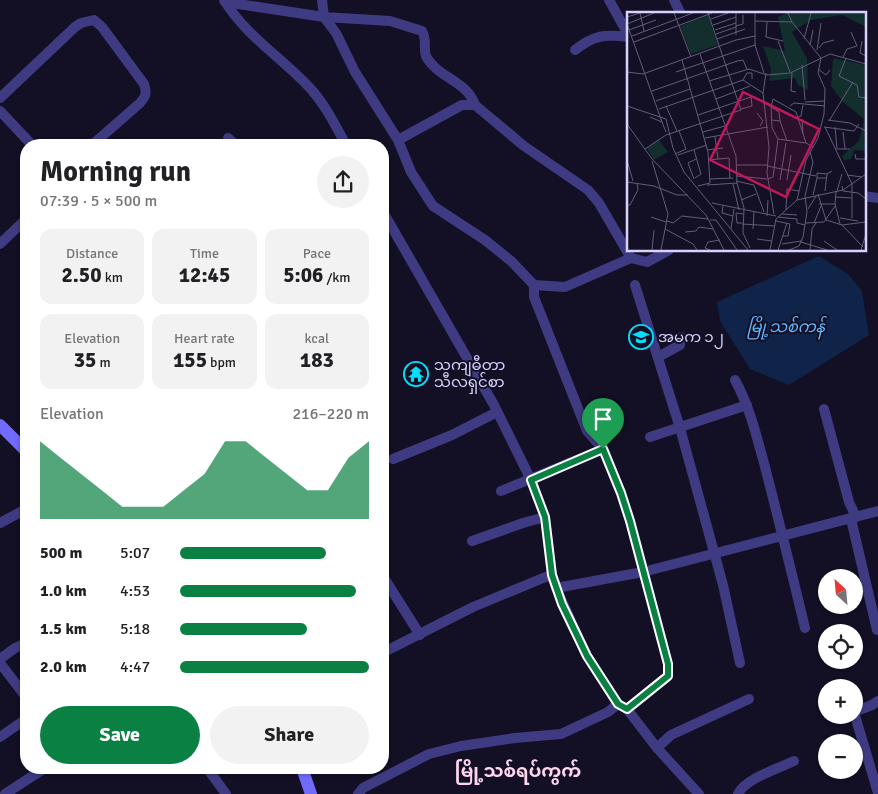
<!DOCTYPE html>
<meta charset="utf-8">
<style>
body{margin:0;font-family:Signika,"Noto Sans Myanmar",sans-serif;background:#f2f2f2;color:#202124;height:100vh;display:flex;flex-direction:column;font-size:19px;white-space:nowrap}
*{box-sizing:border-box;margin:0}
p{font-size:16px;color:#757577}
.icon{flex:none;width:28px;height:28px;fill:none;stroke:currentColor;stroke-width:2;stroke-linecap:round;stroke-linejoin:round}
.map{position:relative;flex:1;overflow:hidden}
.drawer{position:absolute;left:20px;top:139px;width:369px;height:635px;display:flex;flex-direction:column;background:#fff;border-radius:20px;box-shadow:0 1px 4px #0004}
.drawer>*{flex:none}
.needle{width:32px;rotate:334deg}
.tools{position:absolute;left:818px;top:569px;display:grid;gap:10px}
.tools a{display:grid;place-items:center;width:45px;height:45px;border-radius:50%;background:#fff;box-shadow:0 1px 4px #0004;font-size:25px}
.pin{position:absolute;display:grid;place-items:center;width:42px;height:42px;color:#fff;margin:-51px -21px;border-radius:50% 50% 50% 0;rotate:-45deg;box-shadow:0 0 5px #0007}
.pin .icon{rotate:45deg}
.round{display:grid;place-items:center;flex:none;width:52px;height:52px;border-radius:26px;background:#f2f2f2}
.headline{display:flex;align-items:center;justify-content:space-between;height:85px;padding:0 20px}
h1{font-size:28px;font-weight:700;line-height:38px}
.metrics{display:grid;grid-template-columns:repeat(3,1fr);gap:8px;height:85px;padding:5px 20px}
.metrics div{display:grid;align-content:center;border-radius:12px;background:#f2f2f2;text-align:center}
.metrics b{font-size:21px;font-weight:700}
.metrics small{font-size:14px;font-weight:400}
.metrics p{font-size:14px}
.chart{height:140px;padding:10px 20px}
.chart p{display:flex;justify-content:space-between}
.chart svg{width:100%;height:90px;margin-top:5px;fill:#0b8043;opacity:.7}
.button{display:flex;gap:10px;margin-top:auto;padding:10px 20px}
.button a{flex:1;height:58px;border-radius:30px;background:#0b8043;color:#fff;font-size:20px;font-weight:700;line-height:58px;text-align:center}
.button a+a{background:#f2f2f2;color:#202124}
ul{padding:0 20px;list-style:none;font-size:16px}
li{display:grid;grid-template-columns:80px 60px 1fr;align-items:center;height:38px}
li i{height:12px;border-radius:6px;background:#0b8043}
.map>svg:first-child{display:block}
.water{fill:#0f2448}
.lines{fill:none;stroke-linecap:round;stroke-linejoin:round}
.street{stroke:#3e3b82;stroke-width:10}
.secondary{stroke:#706bfd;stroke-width:12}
.route-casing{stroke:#fff;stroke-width:10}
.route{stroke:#0b8043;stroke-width:6}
.labels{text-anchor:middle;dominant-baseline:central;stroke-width:4;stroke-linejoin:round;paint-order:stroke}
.poi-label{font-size:15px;fill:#d8d3fe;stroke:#130f24;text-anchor:start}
.water-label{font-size:16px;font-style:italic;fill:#63b4fc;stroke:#130f24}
.quarter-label{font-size:18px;font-weight:bold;fill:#fed5ef;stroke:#130f24}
.inset-road{fill:none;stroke:#625d7b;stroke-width:1}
.view{fill:#c2185b;fill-opacity:0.15;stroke:#c2185b;stroke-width:2.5}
.inset-edge{fill:none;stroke:#d8d3fe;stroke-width:2.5}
</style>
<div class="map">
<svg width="878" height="794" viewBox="0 0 878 794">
<rect width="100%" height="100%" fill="#130f24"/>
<polygon class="water" points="819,256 848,274 862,291 869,335 789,385 750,369 720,321 717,302"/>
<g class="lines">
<g class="street">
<path d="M224,0C245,35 282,58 309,87C325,104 335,125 346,145"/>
<path d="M322,0L324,17L390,21L422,31C428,41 422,50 427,58C439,78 467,81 475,105"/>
<polyline points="609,0 628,34"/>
<polyline points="674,0 681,14"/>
<polyline points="225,2 324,17 336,33 355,72 398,140 411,172 433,206 485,240 511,261 534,285 565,287 631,258 647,262 669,250"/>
<path d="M575,50C594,35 605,34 628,37"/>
<path d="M0,98L75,27L81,23L94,20L102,27L144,84C147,93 146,96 140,103L92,145"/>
<polyline points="0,111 32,145"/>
<polyline points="228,138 236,145"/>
<polyline points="398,140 462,105 475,105 524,146 588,190 599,203 631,258"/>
<polyline points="864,196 878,198"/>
<polyline points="382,210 494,405 531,480 545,517 552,575 556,588 587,656 618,704 627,709 657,748 699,794"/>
<polyline points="0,244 26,219"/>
<polyline points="534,285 534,297 587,431 603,449 621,493 630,521 668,664 668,676 627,709"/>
<polyline points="635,285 680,428 723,585 740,663"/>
<polyline points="25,315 26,315"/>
<polyline points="658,357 680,345 681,337"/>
<path d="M735,380C750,407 757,438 765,467C779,521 792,574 805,628"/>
<polyline points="824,409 849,502 856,517"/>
<polyline points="650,437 747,405"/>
<polyline points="393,459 452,435 497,412"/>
<polyline points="501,491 603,449"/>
<polyline points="851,519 877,630"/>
<polyline points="0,523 26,509"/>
<polyline points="472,541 523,523 545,517"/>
<polyline points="386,581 420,635"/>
<polyline points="556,588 643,572 878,511"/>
<polyline points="382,653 473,607 543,578 552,575"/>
<polyline points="0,659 15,648 26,643"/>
<polyline points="0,663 26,697"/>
<polyline points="878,701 872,705 854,712 878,793"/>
<polyline points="0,737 26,719"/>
<polyline points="657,748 671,735 749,699"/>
<polyline points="854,753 864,747"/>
<polyline points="207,768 226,794"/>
<polyline points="5,794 45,768"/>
<polyline points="358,794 363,788 429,754 461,746 515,738 561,734 608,712 618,704"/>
<path d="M738,794C745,779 779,768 794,761"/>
</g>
<g class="secondary">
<polyline points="0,425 26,451"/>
<polyline points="302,768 311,794"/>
</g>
</g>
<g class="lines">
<defs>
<polygon id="route" points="603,449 621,493 630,521 668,664 668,676 627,709 618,704 587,656 562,604 552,575 545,517 531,480"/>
</defs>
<use href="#route" class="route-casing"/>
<use href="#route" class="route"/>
</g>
<defs>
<symbol id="school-ring" viewBox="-11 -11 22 22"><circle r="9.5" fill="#130f24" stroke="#04dff9" stroke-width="1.5"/><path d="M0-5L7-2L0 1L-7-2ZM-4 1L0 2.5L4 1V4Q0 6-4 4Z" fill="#04dff9"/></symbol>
<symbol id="temple-ring" viewBox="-11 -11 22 22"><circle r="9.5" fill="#130f24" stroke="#04dff9" stroke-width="1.5"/><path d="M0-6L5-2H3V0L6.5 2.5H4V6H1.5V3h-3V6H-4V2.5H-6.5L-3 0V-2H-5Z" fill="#04dff9"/></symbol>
</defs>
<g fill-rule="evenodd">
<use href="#school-ring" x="627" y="323" width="28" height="28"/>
<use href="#temple-ring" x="402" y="360" width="28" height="28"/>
</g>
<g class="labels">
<g class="poi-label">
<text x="658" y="337">အမက ၁၂</text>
<text x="434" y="365">သကျဓီတာ<tspan x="434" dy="17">သီလရှင်စာ</tspan></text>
</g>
<g class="water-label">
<text x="786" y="327">မြို့သစ်ကန်</text>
</g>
<g class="quarter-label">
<text x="518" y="771">မြို့သစ်ရပ်ကွက်</text>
</g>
</g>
<g transform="translate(627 12)">
<rect width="239" height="239" fill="#130f24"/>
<path d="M160,1H239V15L215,3L184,8L165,20L180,46L181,78L171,73L168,66L142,69L144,57L136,34L158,39L151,5ZM81,3L91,33L64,42L53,14ZM206,46L239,53V139L227,138L224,147L217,148L215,144L232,129L237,107L216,90L204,74ZM32,128L41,140L27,148L20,136Z" fill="#122e2d"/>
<path class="inset-road" d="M47,1L64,45M109,1V23M128,1V33L137,61M0,5L13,1L17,19M84,7L101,1M128,9L165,10M140,10L139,25L156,29M0,12L35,110M0,12L27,1M86,13L109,5M109,14L116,12V3M2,18L29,8M88,18L109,11M89,22L109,15M5,24L66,1M90,27L118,17M177,27L184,1M151,29L163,60M235,29L233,41L239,44M7,30L85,1M183,33L186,18M192,36L196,31L207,28M190,38L194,11M73,42L109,144L110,171L117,196L116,221L123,236M216,45L220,37L230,34L224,20M219,46L212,64L230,73L232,85L239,86M55,48L81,140L83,171L71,174M175,53L178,88M191,57L199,63L203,58M0,60L16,62L109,28L128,24M49,60L128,33M165,60L164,79L169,80M116,68L120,61H125V67M82,69L122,57L140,63L163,61L203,42L239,52M25,79L110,49L116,48L120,57M136,81L139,61M89,87L123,74M29,89L63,77M136,89L144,95L145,116L151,127L179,131L186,135M178,90L198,89M0,94L39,107L46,136L57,160L121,238M39,94L50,119M163,94L167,91L198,94M32,97L116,68L136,81L142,135L140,161L147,202M130,101L136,109L133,114M71,103L124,85L125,94L114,97M23,105L35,110L39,120M169,106L174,104L176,93M175,107L176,122M145,108L153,109L160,129M201,108L223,111L239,119M153,109L152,100L144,95L146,87L169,100L179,131M202,109L226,70M0,112L25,147L79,203L97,238M197,115L227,119L232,112M198,115L225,172V206M208,115L210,137H223M76,120L98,114M216,120L218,137M88,125L91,147M78,126L141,115M18,137L39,123L114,98L81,1M67,138L74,162L68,166M80,138L96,136M48,142L59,137L52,119M228,142L229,147H239M51,143L80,133M0,148L6,169M81,148L102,146L103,166M25,149L41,202L34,238M110,153H140M140,154L189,164M220,163L235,165M110,164L140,167M190,166V161L200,162M67,167L61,151L69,147M83,167L106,166M141,167L146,165L151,127M153,168L159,131M160,168L164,143M109,169L127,173L137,200M0,170L27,174L50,183H61M106,172L112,198M80,173L110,171M215,174L216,179L231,181L239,187M198,179L200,162L205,159M209,179L208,192L213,212M210,179L215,162M191,182L199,208L215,213L239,210M186,183L190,166H200M208,185L225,186M114,188L129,182M170,188L216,178L239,162M85,191L149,204M192,192H208M0,193H3L11,178L10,171M96,194L95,201L106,204M181,197L189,184M159,198L160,177L172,179M155,202L170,203M140,204L141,188M24,205L39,210M151,205L170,207V211L178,213M213,206L231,209M83,208H89L110,238M40,209L46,211L55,204L81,207M149,209L163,212L161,224H156M115,211H110L109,201L116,202M178,211L197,210L208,194M187,211L194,194M115,212L148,214M215,213L236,235M38,217L66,232L70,238M104,217L107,197M126,217L127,200M58,220L69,219L72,215L86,217M130,227L145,229M197,229L210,238M174,230L200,238M155,232L174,229M25,238L27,218M83,238L78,236L81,230L93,228M143,238L149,207L170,188L179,148L191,126L197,102L198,77L191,61L194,46L165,10L161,1M151,238L160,211M162,238L172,234L176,225L180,200L178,184L186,150L183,140M183,238L185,217L189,211M234,238L239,222"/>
<path class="view" d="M116,80L192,117L159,185L83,148Z"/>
<rect width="239" height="239" class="inset-edge"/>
</g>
</svg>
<div class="tools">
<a><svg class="needle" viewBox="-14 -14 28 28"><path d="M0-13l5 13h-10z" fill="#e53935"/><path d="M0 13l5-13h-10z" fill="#757577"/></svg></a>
<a><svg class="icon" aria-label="locate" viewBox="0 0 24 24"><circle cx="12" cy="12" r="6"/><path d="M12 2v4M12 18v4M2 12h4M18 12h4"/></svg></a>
<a>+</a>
<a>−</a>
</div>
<div class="pin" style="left:603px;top:449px;background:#1e9e55"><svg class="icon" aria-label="arrive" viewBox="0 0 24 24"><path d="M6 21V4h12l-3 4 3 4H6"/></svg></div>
<section class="drawer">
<div class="headline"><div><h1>Morning run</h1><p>07:39 · 5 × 500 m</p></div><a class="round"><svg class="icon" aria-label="share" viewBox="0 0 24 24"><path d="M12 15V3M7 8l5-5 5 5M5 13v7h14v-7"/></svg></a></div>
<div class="metrics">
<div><p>Distance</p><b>2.50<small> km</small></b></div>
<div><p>Time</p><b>12:45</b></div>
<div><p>Pace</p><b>5:06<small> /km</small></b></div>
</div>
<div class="metrics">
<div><p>Elevation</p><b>35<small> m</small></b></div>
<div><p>Heart rate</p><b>155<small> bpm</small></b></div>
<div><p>kcal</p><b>183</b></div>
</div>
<div class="chart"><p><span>Elevation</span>216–220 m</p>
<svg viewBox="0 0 160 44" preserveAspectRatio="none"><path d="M0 44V6L10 14L20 22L30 30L40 38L50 38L60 38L70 30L80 22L90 6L100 6L110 14L120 22L130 30L140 30L150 14L160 6V44z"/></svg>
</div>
<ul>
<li><b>500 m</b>5:07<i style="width:77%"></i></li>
<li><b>1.0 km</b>4:53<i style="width:93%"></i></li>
<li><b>1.5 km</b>5:18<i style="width:67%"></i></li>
<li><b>2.0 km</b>4:47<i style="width:100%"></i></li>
</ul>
<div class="button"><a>Save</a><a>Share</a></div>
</section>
</div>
